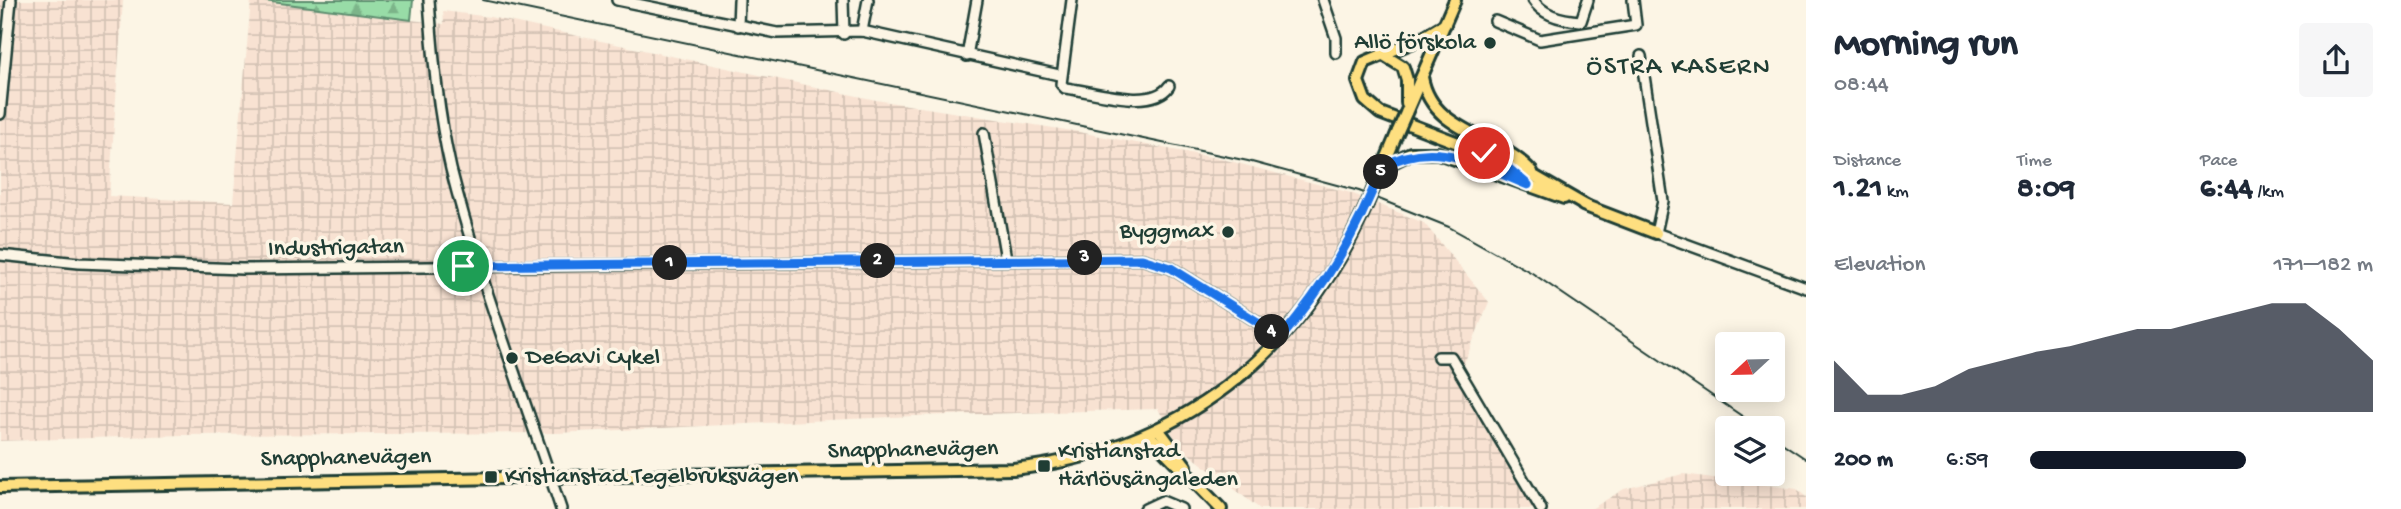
<!DOCTYPE html>
<meta charset="utf-8">
<style>
body{margin:0;font-family:"Gochi Hand",sans-serif;background:#f6f6f7;color:#1f2937;height:100vh;display:flex;flex-direction:column;font-size:26px;white-space:nowrap}
*{box-sizing:border-box;margin:0}
p{font-size:23px;color:#747a83}
.icon{flex:none;width:38px;height:38px;fill:none;stroke:currentColor;stroke-width:2;stroke-linecap:round;stroke-linejoin:round}
.map{position:relative;flex:1;overflow:hidden}
.drawer{display:flex;flex-direction:column;background:#fff;width:595px}
.drawer>*{flex:none}
.needle{width:46px;rotate:248deg}
.controls{position:absolute;left:1715px;top:332px;display:grid;gap:14px}
.controls a{display:grid;place-items:center;width:70px;height:70px;border-radius:7px;background:#fff;box-shadow:0 4px 18px #0003;font-size:35px}
.pin{position:absolute;display:grid;place-items:center;width:60px;height:60px;color:#fff;margin:-30px;border:4px solid #fff;border-radius:50%;box-shadow:0 2px 7px #0007}
.km{position:absolute;width:35px;height:35px;margin:-18px;border-radius:50%;background:#222;color:#fff;font-size:19px;line-height:35px;text-align:center}
.round{display:grid;place-items:center;flex:none;width:74px;height:74px;border-radius:7px;background:#f6f6f7}
.head{display:flex;align-items:center;justify-content:space-between;height:119px;padding:0 28px}
h1{font-size:38px;font-weight:800;line-height:52px}
.metrics{display:grid;grid-template-columns:repeat(3,1fr);gap:10px;height:119px;padding:7px 28px}
.metrics div{display:grid;align-content:center}
.metrics b{font-size:30px;font-weight:800}
.metrics small{font-size:19px;font-weight:400}
.metrics p{font-size:19px}
.chart{height:196px;padding:14px 28px}
.chart p{display:flex;justify-content:space-between}
.chart svg{width:100%;height:126px;margin-top:7px;fill:#111827;opacity:.7}
ul{padding:0 28px;list-style:none;font-size:23px}
li{display:grid;grid-template-columns:112px 84px 1fr;align-items:center;height:52px}
li i{height:18px;border-radius:9px;background:#111827}
main{display:flex;flex:1;min-height:0}
.map>svg:first-child{display:block}
.industrial{fill:url(#industrial-grid)}
.forest{fill:url(#forest-firs);stroke:#5c8c6e;stroke-width:2}
.lines{fill:none;stroke-linecap:round;stroke-linejoin:round}
.minor-casing{stroke:#1f3d34;stroke-width:14}
.major-casing{stroke:#1f3d34;stroke-width:16}
.minor{stroke:#fcf5e5;stroke-width:9}
.major{stroke:#fedf80;stroke-width:10}
.rail{stroke:#1f3d34;stroke-width:2}
.major-bridge-casing{stroke:#1f3d34;stroke-width:16;stroke-linecap:butt}
.major-bridge{stroke:#fedf80;stroke-width:10}
.route-casing{stroke:#fff;stroke-width:14}
.route{stroke:#1a73e8;stroke-width:9}
.poi-dot{fill:#1f3d34;stroke:#fcf5e5;stroke-width:2.5}
.labels{text-anchor:middle;dominant-baseline:central;stroke-width:7;stroke-linejoin:round;paint-order:stroke}
.poi-label{font-size:24px;fill:#1f3d34;stroke:#fcf5e5;text-anchor:start}
.street-label{font-size:24px;fill:#1f3d34;stroke:#fcf5e5}
.neighbourhood-label{font-size:26px;letter-spacing:2px;fill:#1f3d34;stroke:#fcf5e5}
</style>
<main>
<div class="map">
<svg width="1806" height="509" viewBox="0 0 1806 509">
<defs>
<pattern id="industrial-grid" width="8" height="8" patternUnits="userSpaceOnUse" patternTransform="scale(1.75)"><rect width="8" height="8" fill="#f8e2d2"/><path d="M0 4h8M4 0v8" fill="none" stroke="#d4c3b5"/></pattern>
<pattern id="forest-firs" width="22" height="20" patternUnits="userSpaceOnUse" patternTransform="scale(1.75)"><rect width="22" height="20" fill="#98dca7"/><path d="M5 1l3.5 6h-7zM16 11l3.5 6h-7z" fill="#7bb489"/></pattern>
</defs>
<rect width="100%" height="100%" fill="#fcf5e5"/>
<filter id="ink" filterUnits="userSpaceOnUse"><feTurbulence type="fractalNoise" baseFrequency=".0143" numOctaves="2"/><feDisplacementMap in="SourceGraphic" scale="14" xChannelSelector="R" yChannelSelector="G"/><feConvolveMatrix kernelMatrix="1 2 1 2 8 2 1 2 1" color-interpolation-filters="sRGB"/></filter>
<g filter="url(#ink)">
<g class="industrial">
<polygon points="0,0 123,0 109,196 233,203 251,0 444,24 443,11 490,17 876,100 1079,132 1226,160 1351,193 1424,223 1489,302 1458,378 1537,509 1260,509 1180,447 1158,409 914,416 557,433 182,435 0,441"/>
<polygon points="1683,474 1797,489 1806,497 1806,509 1591,509 1624,489"/>
</g>
<polygon class="forest" points="256,0 413,0 411,20"/>
<g class="lines">
<defs>
<g id="minor">
<path d="M429,0C433,57 438,113 451,169C480,284 524,396 561,509"/>
<polyline points="617,0 777,33 862,31 1059,75"/>
<polyline points="843,0 844,34"/>
<path d="M1072,0L1061,84L1065,88C1093,91 1152,111 1169,86"/>
<polyline points="1323,0 1336,38 1336,53"/>
<path d="M1533,0C1543,16 1563,20 1581,21L1588,0"/>
<polyline points="1495,21 1540,40 1636,25 1633,0"/>
<polyline points="738,26 739,0"/>
<polyline points="862,31 868,0"/>
<polyline points="967,56 977,0"/>
<polyline points="1641,56 1663,201 1656,233 1806,288"/>
<polyline points="0,114 11,0"/>
<polyline points="984,133 1006,259"/>
<polyline points="0,255 79,263 242,269 1142,259 1171,268 1269,329 1280,339"/>
<polyline points="1438,357 1451,357 1541,509"/>
<polyline points="1145,509 1162,501 1181,509"/>
</g>
<g id="major">
<polyline points="1445,24 1420,39 1365,62 1358,81 1365,100 1380,113 1484,153 1534,176 1588,207"/>
<polyline points="1382,54 1403,67 1407,80 1407,103"/>
<path d="M1422,77C1432,134 1499,134 1532,172"/>
<polyline points="1406,113 1455,0"/>
<polyline points="1383,167 1411,153 1438,153 1564,198"/>
<polyline points="1383,167 1398,131"/>
<polyline points="1583,205 1656,233"/>
<polyline points="1158,429 1186,466"/>
<polyline points="1148,434 1221,509"/>
<path d="M0,487L1013,469C1177,452 1302,353 1367,204"/>
</g>
</defs>
<use href="#minor" class="minor-casing"/>
<use href="#major" class="major-casing"/>
<use href="#minor" class="minor"/>
<use href="#major" class="major"/>
<g class="rail">
<polyline points="483,0 1248,161 1359,191 1449,227 1532,273 1761,429"/>
<polyline points="1773,437 1806,459"/>
</g>
<defs>
<g id="major-bridge">
<polyline points="1398,131 1406,113"/>
<polyline points="1367,204 1380,173"/>
</g>
</defs>
<use href="#major-bridge" class="major-bridge-casing"/>
<use href="#major-bridge" class="major-bridge"/>
</g>
</g>
<g class="lines" filter="url(#ink)">
<defs>
<path id="route" d="M463,266L1142,259L1171,268L1269,329L1280,339C1326,284 1356,235 1382,167C1435,136 1477,165 1528,185L1501,162L1484,153"/>
</defs>
<use href="#route" class="route-casing"/>
<use href="#route" class="route"/>
</g>
<g class="poi-dot">
<circle cx="1490" cy="43" r="7"/>
<circle cx="1228" cy="232" r="7"/>
<circle cx="512" cy="358" r="7"/>
<rect x="1037" y="459" width="14" height="14" rx="3.5"/>
<rect x="484" y="470" width="14" height="14" rx="3.5"/>
</g>
<g class="labels">
<g class="poi-label">
<text x="1476" y="43" text-anchor="end">Allö förskola</text>
<text x="1214" y="232" text-anchor="end">Byggmax</text>
<text x="526" y="358">DeGaVi Cykel</text>
<text x="1058" y="452">Kristianstad<tspan x="1058" dy="28">Härlövsängaleden</tspan></text>
<text x="505" y="477">Kristianstad Tegelbruksvägen</text>
</g>
<g class="street-label">
<text transform="translate(336 249) rotate(-1)">Industrigatan</text>
<text transform="translate(913 451) rotate(-1)">Snapphanevägen</text>
<text transform="translate(346 459) rotate(-1)">Snapphanevägen</text>
</g>
<g class="neighbourhood-label">
<text x="1679" y="68">ÖSTRA KASERN</text>
</g>
</g>
</svg>
<div class="controls">
<a><svg class="needle" viewBox="-14 -14 28 28"><path d="M0-13l5 13h-10z" fill="#e53935"/><path d="M0 13l5-13h-10z" fill="#747a83"/></svg></a>
<a><svg class="icon" aria-label="layers" viewBox="0 0 24 24"><path d="M12 4l9 5-9 5-9-5zM3 14l9 5 9-5"/></svg></a>
</div>
<div class="pin" style="left:463px;top:266px;background:#1e9e55"><svg class="icon" aria-label="arrive" viewBox="0 0 24 24"><path d="M6 21V4h12l-3 4 3 4H6"/></svg></div>
<div class="pin" style="left:1484px;top:153px;background:#d93025"><svg class="icon" aria-label="check" viewBox="0 0 24 24"><path d="M5 12l5 5 9-10"/></svg></div>
<b class="km" style="left:670px;top:263px">1</b>
<b class="km" style="left:878px;top:261px">2</b>
<b class="km" style="left:1085px;top:258px">3</b>
<b class="km" style="left:1272px;top:332px">4</b>
<b class="km" style="left:1381px;top:172px">5</b>
</div>
<section class="drawer">
<div class="head"><div><h1>Morning run</h1><p>08:44</p></div><a class="round"><svg class="icon" aria-label="share" viewBox="0 0 24 24"><path d="M12 15V3M7 8l5-5 5 5M5 13v7h14v-7"/></svg></a></div>
<div class="metrics">
<div><p>Distance</p><b>1.21<small> km</small></b></div>
<div><p>Time</p><b>8:09</b></div>
<div><p>Pace</p><b>6:44<small> /km</small></b></div>
</div>
<div class="chart"><p><span>Elevation</span>171–182 m</p>
<svg viewBox="0 0 160 44" preserveAspectRatio="none"><path d="M0 44V26L10 38L20 38L30 35L40 29L50 26L60 23L70 21L80 18L90 15L100 15L110 12L120 9L130 6L140 6L150 15L160 26V44z"/></svg>
</div>
<ul>
<li><b>200 m</b>6:59<i style="width:63%"></i></li>
</ul>
</section>
</main>
